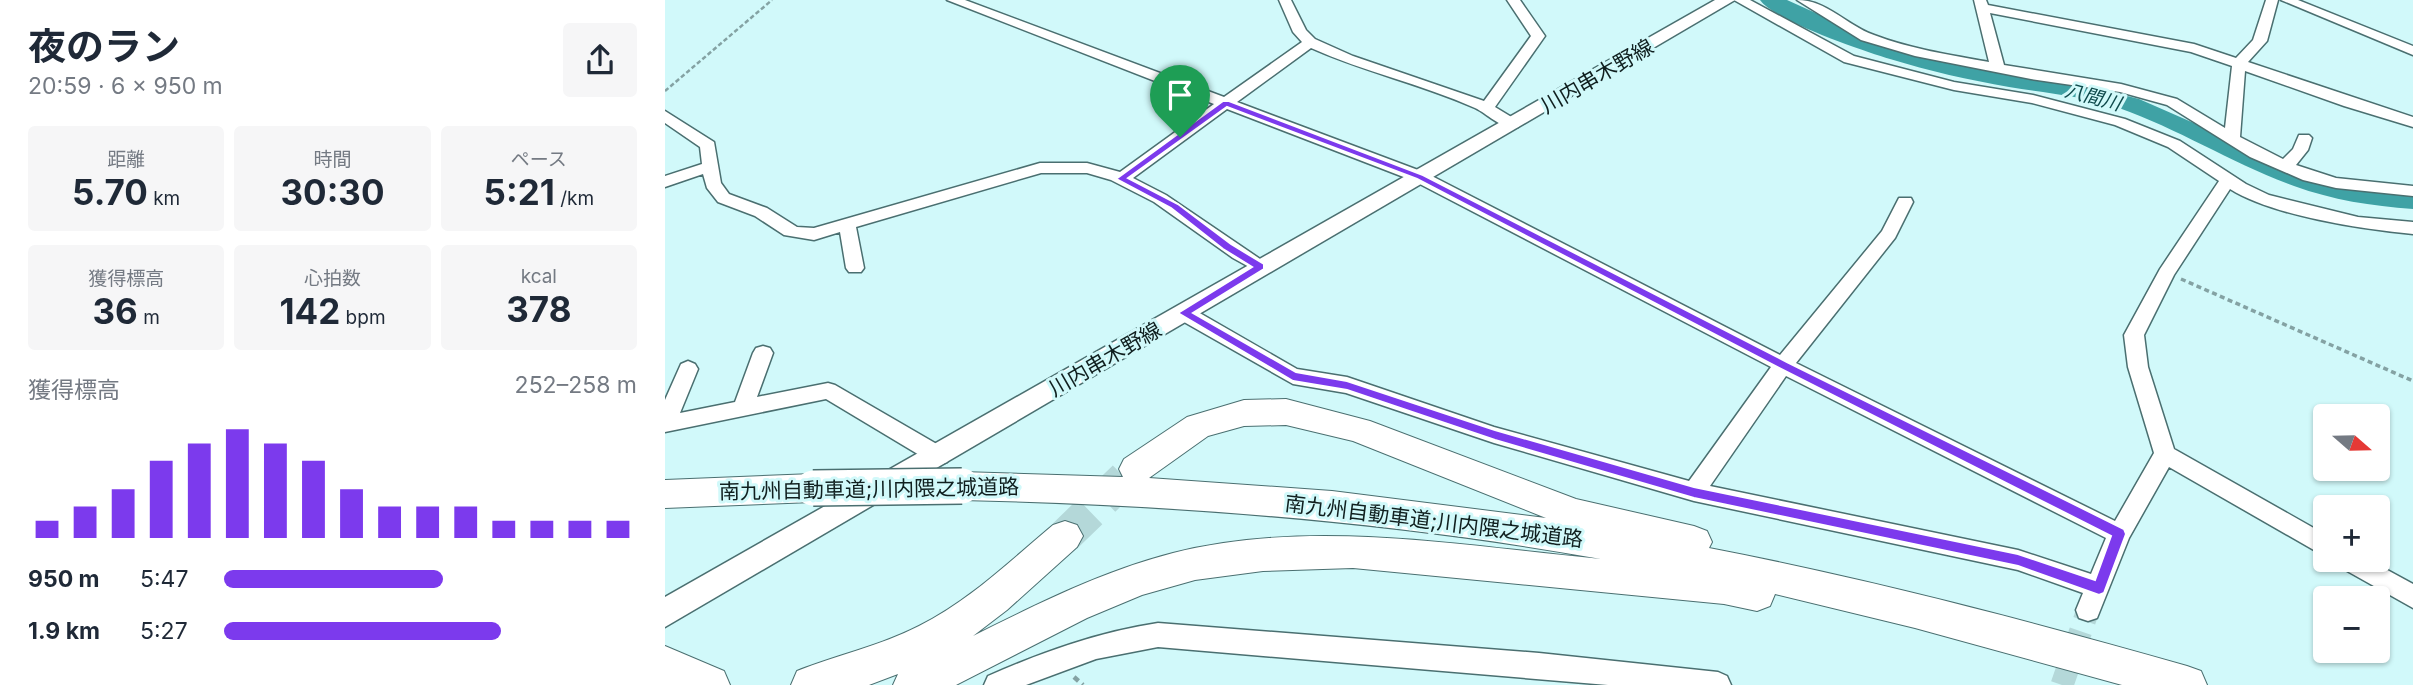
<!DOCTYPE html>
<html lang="ja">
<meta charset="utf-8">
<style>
body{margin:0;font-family:Inter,"Noto Sans JP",sans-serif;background:#f6f6f7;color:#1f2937;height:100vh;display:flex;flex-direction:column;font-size:26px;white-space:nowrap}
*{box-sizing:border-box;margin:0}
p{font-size:23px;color:#747a83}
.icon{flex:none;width:38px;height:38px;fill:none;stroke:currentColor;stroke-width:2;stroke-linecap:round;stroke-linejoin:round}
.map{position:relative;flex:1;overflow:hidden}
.panel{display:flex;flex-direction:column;background:#fff;width:665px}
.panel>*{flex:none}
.needle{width:46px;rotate:110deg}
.fabs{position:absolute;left:1648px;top:404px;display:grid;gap:14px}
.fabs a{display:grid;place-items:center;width:77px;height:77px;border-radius:7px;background:#fff;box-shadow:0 2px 5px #0004;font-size:35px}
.pin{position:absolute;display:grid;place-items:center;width:60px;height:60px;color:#fff;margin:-72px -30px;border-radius:50% 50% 50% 0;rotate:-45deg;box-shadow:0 0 7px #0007}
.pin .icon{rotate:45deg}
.round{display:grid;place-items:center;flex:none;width:74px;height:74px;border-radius:7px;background:#f6f6f7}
.summary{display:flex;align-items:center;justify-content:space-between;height:119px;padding:0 28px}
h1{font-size:38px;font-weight:700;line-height:52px}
.metrics{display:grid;grid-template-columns:repeat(3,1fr);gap:10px;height:119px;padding:7px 28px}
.metrics div{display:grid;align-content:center;border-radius:7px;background:#f6f6f7;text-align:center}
.metrics b{font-size:35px;font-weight:700}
.metrics small{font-size:19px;font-weight:400}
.metrics p{font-size:19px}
.chart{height:196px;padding:14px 28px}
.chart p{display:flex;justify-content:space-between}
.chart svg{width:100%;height:126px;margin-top:7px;stroke:#7c3aed;stroke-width:6}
ul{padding:0 28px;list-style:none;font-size:23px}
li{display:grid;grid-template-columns:112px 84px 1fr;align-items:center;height:52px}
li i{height:18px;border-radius:9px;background:#7c3aed}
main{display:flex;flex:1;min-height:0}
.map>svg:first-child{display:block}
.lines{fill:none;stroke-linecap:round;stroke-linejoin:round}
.river{fill:#3fa2a5;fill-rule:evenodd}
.minor-tunnel{stroke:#b4d8d9;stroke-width:23;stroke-dasharray:23 11;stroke-linecap:butt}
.highway-tunnel{stroke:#b4d8d9;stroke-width:35;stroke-dasharray:35 18;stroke-linecap:butt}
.minor-casing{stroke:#4a6f70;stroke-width:3}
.major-casing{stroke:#4a6f70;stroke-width:3}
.highway-casing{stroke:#4a6f70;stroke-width:2}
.path-far2{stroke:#84a2a3;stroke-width:2.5;stroke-dasharray:4.5 2.5;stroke-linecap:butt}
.path-far1{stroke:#84a2a3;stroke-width:3.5;stroke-dasharray:5 3.5;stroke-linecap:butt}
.path{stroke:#84a2a3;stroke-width:4.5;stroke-dasharray:6 4.5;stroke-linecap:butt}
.minor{fill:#fff;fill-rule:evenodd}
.major{fill:#fff;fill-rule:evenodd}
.highway{fill:#fff;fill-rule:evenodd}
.highway-bridge-casing{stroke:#4a6f70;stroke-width:38;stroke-linecap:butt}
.highway-bridge{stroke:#fff;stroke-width:35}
.route{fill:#7c3aed;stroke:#fff;stroke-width:2;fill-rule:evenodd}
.labels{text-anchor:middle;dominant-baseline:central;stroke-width:6;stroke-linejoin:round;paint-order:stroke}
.far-water-label{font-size:19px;font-style:italic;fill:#0f4a4c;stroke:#d1f9fa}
.street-label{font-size:21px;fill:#101f1f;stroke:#d1f9fa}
</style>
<main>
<section class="panel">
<div class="summary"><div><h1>夜のラン</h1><p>20:59 · 6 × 950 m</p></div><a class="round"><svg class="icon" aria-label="share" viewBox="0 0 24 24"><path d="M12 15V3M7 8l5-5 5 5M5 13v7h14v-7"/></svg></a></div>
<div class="metrics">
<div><p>距離</p><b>5.70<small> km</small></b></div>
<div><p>時間</p><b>30:30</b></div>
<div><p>ペース</p><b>5:21<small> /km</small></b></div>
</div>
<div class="metrics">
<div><p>獲得標高</p><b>36<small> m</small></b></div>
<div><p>心拍数</p><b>142<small> bpm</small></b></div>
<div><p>kcal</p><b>378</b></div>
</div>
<div class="chart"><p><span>獲得標高</span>252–258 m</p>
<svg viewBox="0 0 160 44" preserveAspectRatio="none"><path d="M5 44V38M15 44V33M25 44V27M35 44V17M45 44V11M55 44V6M65 44V11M75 44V17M85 44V27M95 44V33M105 44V33M115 44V33M125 44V38M135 44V38M145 44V38M155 44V38"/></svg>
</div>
<ul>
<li><b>950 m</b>5:47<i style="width:53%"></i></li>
<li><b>1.9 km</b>5:27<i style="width:67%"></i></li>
</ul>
</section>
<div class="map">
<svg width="1748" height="685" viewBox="0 0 1748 685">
<rect width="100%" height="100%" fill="#d1f9fa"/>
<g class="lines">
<path class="river" d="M1095,0H1122L1195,33L1275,59L1415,84L1474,99L1611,159L1676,183L1709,189L1748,191V209C1706,206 1668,200 1629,186C1568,164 1514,129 1454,108C1418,96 1381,93 1344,87C1304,80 1264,71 1225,59C1199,51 1110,21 1095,0Z"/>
<polyline class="minor-tunnel" points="1397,685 1423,610"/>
<polyline class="highway-tunnel" points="400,536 460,478"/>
<defs>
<g id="minor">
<path d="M282,0H300L559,97L637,42L628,32L614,0H626L641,30L650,39L688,56L819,101L866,36L842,0H855L880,36L830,107L853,121L856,124L853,127C838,131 823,114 810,108C757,84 699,72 646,48L572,102L761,173L1115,355L1217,231L1234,198H1246L1248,202L1230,238L1131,363L1450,521L1489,453L1463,367L1459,335L1495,269L1554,181L1503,147L1450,125L1367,103L1289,90L1179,62L1069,0H1085L1189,56L1289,82L1368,95L1460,119L1515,141L1581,184L1604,195L1693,217L1748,222V234C1697,229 1608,216 1565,189L1509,275L1479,335L1483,367L1509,449L1661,535V557L1504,467L1464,538L1432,618L1423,621L1414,618L1411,610L1418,593L1353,570L1029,501L829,443L681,393L628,384L512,318L510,313L512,308H526L632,369L682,377L829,427L1024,481L1106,367L749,181L562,109L468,178L501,195L601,263L604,267L601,271L595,273L568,258L489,202L446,180L422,173H376L191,227L199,268L196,272H184L181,268L175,232L149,240L119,235L90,216L53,202L42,188L38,174L0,187V176L37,164L35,147L0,123V111L49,142L56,183L64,194L102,208L132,227L149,228L375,163H422L455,172L549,104ZM1121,376L1441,538L1426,574L1353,550L1045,486Z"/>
<path d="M1132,0C1162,0 1181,25 1209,35C1246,49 1285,55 1324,62L1309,0H1321L1323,5L1529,44L1571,58L1588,40L1601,0H1613L1602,41L1583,62L1748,117V127L1679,106L1580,71L1575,137L1618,159L1628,149L1634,135H1644L1647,138L1643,150L1631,165L1671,178L1748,186V196L1671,188L1638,180L1585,157L1502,105L1455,92L1366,79L1250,56L1196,40ZM1325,13L1526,52L1567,66L1560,128L1512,99L1456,84L1339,65Z"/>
<polygon points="1616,0 1633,0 1748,46 1748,55"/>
<polygon points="98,346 105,348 108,353 92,397 163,383 170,385 282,450 285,456 282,462 274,465 266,462 161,399 0,432 0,400 16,364 23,361 30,364 33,369 15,413 70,402 88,353 91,348"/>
<polygon points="1671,560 1704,560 1748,584 1748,608 1675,567"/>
<path d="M493,623L874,653L1053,672L1062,676L1066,685H943L493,647L431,659L361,685H319L323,676C378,652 433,632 493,623Z"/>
</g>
<polygon id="major" points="1050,0 1070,0 0,627 0,597"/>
<g id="highway">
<path d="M621,399L705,421L911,499L1029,526L1042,531L1047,542L1044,548C1205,579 1364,621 1522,666L1536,671L1542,685H1457L1250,628L1110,594L1105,606L1092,611L1059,604L688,568L598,571L530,580L477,595L422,618L291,685H228L233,674L204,685H126L132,671C172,655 215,646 254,626C304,601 345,561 388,525L400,521L412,525L418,536L412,547L342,610L308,636C372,604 438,571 508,553C643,518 799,546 936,559C724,521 512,505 297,500L285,496L280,486L285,476L297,472L458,477L454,469L459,459L522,417L579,400ZM621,425L688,441L881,518L667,491L484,478L543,436L579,426Z"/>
<polygon points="148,474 160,478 165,488 160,498 148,502 0,508 0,480"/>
<polygon points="0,646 59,671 65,685 0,685"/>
</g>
</defs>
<use href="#minor" class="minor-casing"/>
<use href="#major" class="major-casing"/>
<use href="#highway" class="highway-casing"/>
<polyline class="path-far2" points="0,91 107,0"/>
<polyline class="path-far1" points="1516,279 1748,381"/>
<polyline class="path" points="409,677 418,685"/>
<use href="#minor" class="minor"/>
<use href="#major" class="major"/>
<use href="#highway" class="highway"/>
<defs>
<polyline id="highway-bridge" points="148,488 297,486"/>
</defs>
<use href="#highway-bridge" class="highway-bridge-casing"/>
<use href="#highway-bridge" class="highway-bridge"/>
</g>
<path class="route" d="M558,101H564L758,175L1122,362L1459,529L1461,534L1439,593L1434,595L1353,566L1029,498L830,440L682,390L628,381L513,313L587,267L558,249L506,208L451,179ZM562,107L752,179L1114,368L1446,536L1430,580L1353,554L1029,487L830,430L682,381L631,372L528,313L599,269V264L566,244L513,204L463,178Z"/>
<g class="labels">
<g class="far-water-label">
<text transform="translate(1428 97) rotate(15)">八間川</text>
</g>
<g class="street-label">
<text transform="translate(932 76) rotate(-30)">川内串木野線</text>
<text transform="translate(440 359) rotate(-30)">川内串木野線</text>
<text transform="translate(204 489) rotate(-1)">南九州自動車道;川内隈之城道路</text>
<text transform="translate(769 521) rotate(7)">南九州自動車道;川内隈之城道路</text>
</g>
</g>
</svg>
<div class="fabs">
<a><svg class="needle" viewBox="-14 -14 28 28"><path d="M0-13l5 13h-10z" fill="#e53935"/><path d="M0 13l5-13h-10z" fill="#747a83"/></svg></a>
<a>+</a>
<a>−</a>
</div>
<div class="pin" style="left:515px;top:137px;background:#1e9e55"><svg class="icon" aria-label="arrive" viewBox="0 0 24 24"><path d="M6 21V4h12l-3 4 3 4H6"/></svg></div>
</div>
</main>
